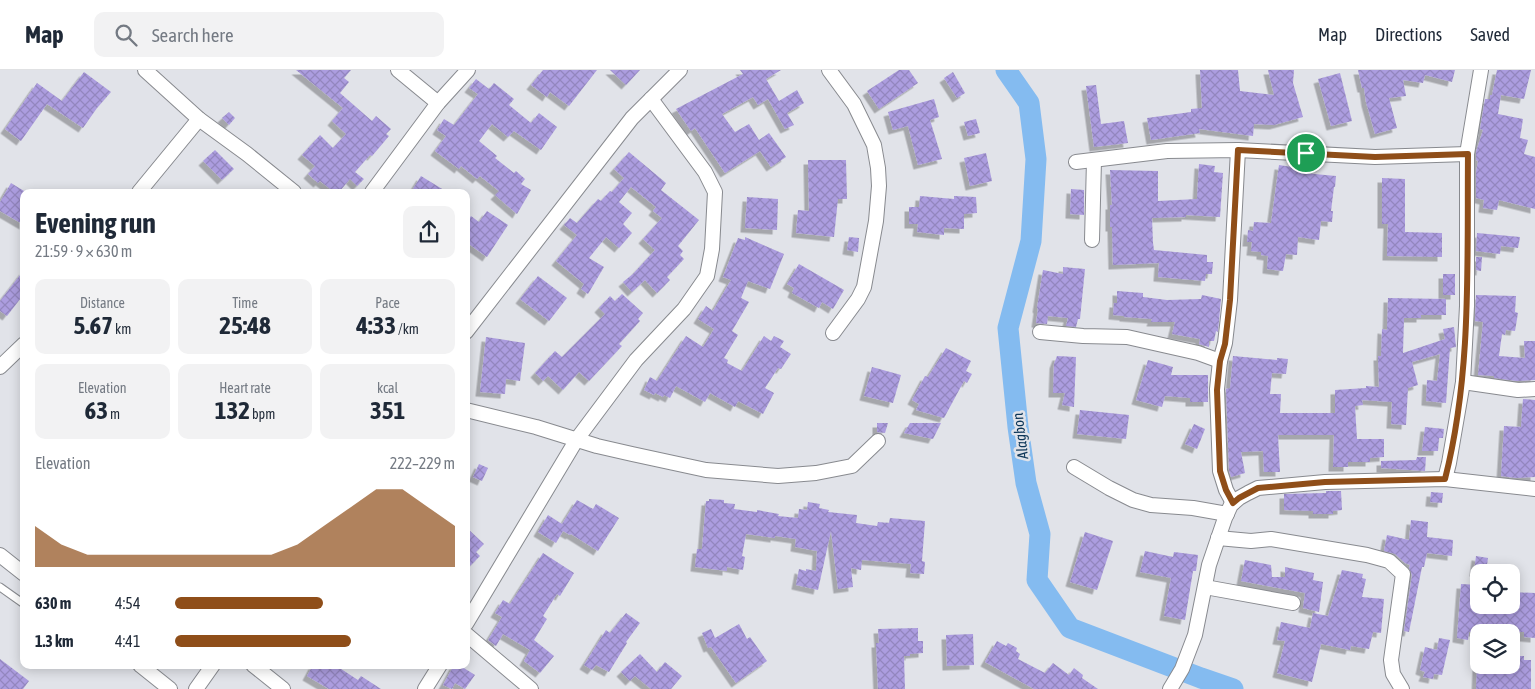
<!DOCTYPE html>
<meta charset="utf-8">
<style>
body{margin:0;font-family:"Asap Condensed",sans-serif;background:#f2f2f3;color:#1f2937;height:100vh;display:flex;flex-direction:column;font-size:19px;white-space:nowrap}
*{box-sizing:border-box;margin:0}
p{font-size:16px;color:#747a83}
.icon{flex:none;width:28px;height:28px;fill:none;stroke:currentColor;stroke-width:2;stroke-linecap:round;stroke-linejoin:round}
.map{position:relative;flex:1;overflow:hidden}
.side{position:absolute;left:20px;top:119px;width:450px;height:480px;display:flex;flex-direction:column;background:#fff;border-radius:10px;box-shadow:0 2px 12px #0003}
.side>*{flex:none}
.buttons{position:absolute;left:1470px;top:494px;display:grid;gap:10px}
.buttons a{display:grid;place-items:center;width:50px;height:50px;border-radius:10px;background:#fff;box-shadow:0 2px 12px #0003;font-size:25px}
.pin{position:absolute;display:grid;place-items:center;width:42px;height:42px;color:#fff;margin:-21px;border:2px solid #fff;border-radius:50%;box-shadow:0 1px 5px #0007}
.round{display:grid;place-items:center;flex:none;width:52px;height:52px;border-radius:10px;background:#f2f2f3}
.headline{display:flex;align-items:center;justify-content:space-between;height:85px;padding:0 15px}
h1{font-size:28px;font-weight:700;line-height:38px}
.figures{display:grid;grid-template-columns:repeat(3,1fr);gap:8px;height:85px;padding:5px 15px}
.figures div{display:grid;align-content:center;border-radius:10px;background:#f2f2f3;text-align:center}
.figures b{font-size:25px;font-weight:700}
.figures small{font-size:14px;font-weight:400}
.figures p{font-size:14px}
.chart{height:140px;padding:10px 15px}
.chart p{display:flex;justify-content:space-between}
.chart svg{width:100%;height:90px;margin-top:5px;fill:#8f4e19;opacity:.7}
ul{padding:0 15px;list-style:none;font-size:16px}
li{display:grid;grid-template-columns:80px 60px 1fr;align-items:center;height:38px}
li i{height:12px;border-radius:6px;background:#8f4e19}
header{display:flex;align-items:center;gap:30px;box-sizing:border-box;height:70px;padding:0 25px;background:#fff;border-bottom:1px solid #e0e1e3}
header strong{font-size:24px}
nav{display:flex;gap:28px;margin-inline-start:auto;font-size:18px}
.search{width:350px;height:45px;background:#f2f2f3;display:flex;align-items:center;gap:12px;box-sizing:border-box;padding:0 18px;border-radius:10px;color:#747a83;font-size:19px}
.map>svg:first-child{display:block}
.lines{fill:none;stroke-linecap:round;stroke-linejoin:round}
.river{stroke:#84bbf0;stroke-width:21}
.building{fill:url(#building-cross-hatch);filter:url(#shadow)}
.service-casing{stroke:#888a8f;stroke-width:9}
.minor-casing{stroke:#888a8f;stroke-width:16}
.service{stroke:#fff;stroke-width:7}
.minor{stroke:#fff;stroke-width:14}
.route-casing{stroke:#fff;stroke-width:10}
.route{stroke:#8f4e19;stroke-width:6}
.labels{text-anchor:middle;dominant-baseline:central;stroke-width:5;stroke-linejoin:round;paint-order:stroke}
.water-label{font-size:15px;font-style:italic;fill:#0d3658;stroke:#e1e3e9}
</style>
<header>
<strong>Map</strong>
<div class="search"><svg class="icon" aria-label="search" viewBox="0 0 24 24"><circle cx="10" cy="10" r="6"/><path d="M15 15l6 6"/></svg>Search here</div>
<nav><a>Map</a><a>Directions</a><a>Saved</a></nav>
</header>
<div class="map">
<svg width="1535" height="619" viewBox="0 0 1535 619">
<defs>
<pattern id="building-cross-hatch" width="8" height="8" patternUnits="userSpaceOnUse" patternTransform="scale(1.25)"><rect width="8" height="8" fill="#ac9ddf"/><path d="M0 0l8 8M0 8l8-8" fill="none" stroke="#9386be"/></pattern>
<filter id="shadow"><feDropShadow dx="-4.5" dy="4.5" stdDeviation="0" flood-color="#0004"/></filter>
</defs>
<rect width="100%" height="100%" fill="#e1e3e9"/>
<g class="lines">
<polyline class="river" points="1006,0 1029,33 1036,89 1031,171 1008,258 1018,357 1026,413 1040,464 1037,510 1070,558 1201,608 1233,619"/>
</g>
<g class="building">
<polygon points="296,0 351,0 344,8 349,12 340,23 372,51 376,46 391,59 386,64 389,66 372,86 370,85 355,102 364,109 357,116 350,109 339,122 334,122 320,111 318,113 308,104 315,96 302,85 320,65 333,78 346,64 332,51 343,38"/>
<polygon points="543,0 597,0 569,36 550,22 547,27 531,15"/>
<polygon points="610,0 640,0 626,15"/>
<polygon points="740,0 781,0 766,9 779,31 797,20 804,33 787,43 794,55 785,59 768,29 758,35 753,27 722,44 735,62 749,54 759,70 769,63 786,87 771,97 760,81 725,103 695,58 691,61 676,39 743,4"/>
<polygon points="899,0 909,0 918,13 879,39 867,21"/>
<polygon points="1200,0 1238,0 1240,21 1274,25 1268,0 1294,0 1293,13 1303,47 1274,55 1254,54 1253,66 1199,59 1200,63 1151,70 1147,48 1191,42 1191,39 1202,38"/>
<polygon points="1358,0 1455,0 1452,12 1425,5 1423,13 1403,10 1406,26 1389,28 1397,58 1375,64 1366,32 1364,18 1362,18"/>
<polygon points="1497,0 1531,0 1524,29 1501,25 1498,44 1523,49 1520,68 1528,70 1524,84 1535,87 1535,139 1499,130 1497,140 1483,138 1484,130 1476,128 1476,102 1478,91 1476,90 1476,82 1483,60 1480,59 1485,29 1490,29 1490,25 1492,25"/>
<polygon points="84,2 111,22 97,38 83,58 47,34 21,71 5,59 37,13 62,31"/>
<polygon points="953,2 965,23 957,28 944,8"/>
<polygon points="1340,3 1352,51 1331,56 1318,9"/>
<polygon points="476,9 489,19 494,13 514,29 509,35 531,53 539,43 557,57 541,80 514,61 508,67 492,54 479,71 497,86 495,88 514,103 516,101 525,109 521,114 531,120 517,144 495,125 499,121 480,106 477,109 461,96 459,99 435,81 446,66 437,60 444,49 454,55 478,24 469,18"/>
<polygon points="1096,15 1101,54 1124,51 1128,73 1094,77 1086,16"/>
<polygon points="934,29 939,47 930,50 942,89 918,95 908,56 893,60 888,42"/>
<polygon points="229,42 235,48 229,55 222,48"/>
<polygon points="976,49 980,63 968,66 964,52"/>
<polygon points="215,80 234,99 222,110 203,91"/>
<polygon points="629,82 666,113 661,120 699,150 678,176 683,181 680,185 684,189 667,207 670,210 657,223 645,210 632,222 623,212 633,204 655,180 643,169 662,148 653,141 656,137 631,117 619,132 632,143 623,154 632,163 619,178 606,167 589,188 604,197 588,224 581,219 584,214 556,191 577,165 564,155 570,148 577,153 598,129 601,131 610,121 612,122 624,108 614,99"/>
<polygon points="986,83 992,111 970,116 964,88"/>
<polygon points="808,90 846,90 847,129 838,129 834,167 796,163 798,140 809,141"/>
<polygon points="1199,94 1215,96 1214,102 1223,103 1220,147 1186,145 1186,147 1152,148 1153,173 1154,180 1207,185 1207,192 1213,192 1212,204 1206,204 1205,211 1158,207 1159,193 1113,195 1112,157 1110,157 1110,135 1112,135 1110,100 1158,101 1158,131 1197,129"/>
<polygon points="1279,95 1305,99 1304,103 1336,106 1335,117 1334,117 1331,141 1333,141 1332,152 1321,151 1319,170 1298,167 1297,185 1286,184 1283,201 1267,199 1268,186 1261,185 1261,182 1251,181 1252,172 1247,172 1248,160 1253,161 1254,152 1271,153"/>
<polygon points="421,106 447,122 411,122"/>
<polygon points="1382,108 1405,109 1405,162 1442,163 1442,187 1387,186 1388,154 1382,154"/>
<polygon points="11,113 24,121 24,155 0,141 0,132"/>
<polygon points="1071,119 1084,120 1084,145 1070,144"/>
<polygon points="920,126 954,129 954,126 976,127 977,143 964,144 964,159 944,158 944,165 917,162 918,154 909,154 909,137 919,137"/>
<polygon points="747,127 778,129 777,160 745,158"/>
<polygon points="487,141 508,155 487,187 466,172 466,154 471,146 479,152"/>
<polygon points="1477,163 1520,167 1518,178 1501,176 1500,184 1476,181"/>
<polygon points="745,167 784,184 770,219 748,211 741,228 749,232 732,261 738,265 724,288 728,290 727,293 742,301 764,266 771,271 774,266 784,271 780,277 791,284 781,299 778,298 765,318 774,323 763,344 738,331 735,337 710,323 705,332 676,316 670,328 664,325 663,327 655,323 654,325 644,320 650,307 657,311 686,266 703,277 714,259 698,249 706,236 713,241 731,210 723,207 738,168 745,170"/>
<polygon points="849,167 859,168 858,182 847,180"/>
<polygon points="1476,187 1482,187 1481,201 1476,200"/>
<polygon points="799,194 844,220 833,239 822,232 819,238 792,223 794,218 787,214"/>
<polygon points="1063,197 1085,199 1080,249 1078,249 1076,257 1066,256 1068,248 1048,246 1047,254 1036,253 1038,239 1037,238 1043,200 1063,204"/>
<polygon points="24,200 24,224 7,246 0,241 0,231"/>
<rect x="1443" y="204" width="12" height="21"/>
<polygon points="538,206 567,228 549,251 520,229"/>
<polygon points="1117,221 1143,223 1143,227 1167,230 1201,229 1202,225 1221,229 1218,262 1216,261 1214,271 1209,271 1209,277 1199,274 1200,269 1172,264 1175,252 1151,252 1152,249 1124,247 1124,246 1113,245 1114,233 1117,233"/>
<polygon points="622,224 643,243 638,249 640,251 619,274 622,276 589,311 579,302 563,320 548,306 543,311 535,303 555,281 562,287 605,244 599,238 610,226 615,231"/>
<polygon points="1476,225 1516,226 1515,242 1518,243 1515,261 1506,260 1505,265 1502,264 1499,286 1525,288 1524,271 1535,271 1535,310 1517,311 1494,308 1494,306 1478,305 1483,252 1475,251"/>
<polygon points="1388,228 1446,229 1446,245 1421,245 1421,248 1404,248 1403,283 1445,269 1443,259 1454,257 1456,277 1450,278 1446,333 1426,331 1427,310 1437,311 1440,284 1412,292 1418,315 1408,318 1406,355 1391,354 1392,332 1362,330 1363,335 1355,336 1357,369 1384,369 1384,387 1370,388 1370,392 1348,392 1348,397 1333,397 1334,365 1278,365 1280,402 1264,402 1263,381 1241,382 1245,403 1231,407 1229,400 1226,319 1230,318 1233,286 1277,290 1277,288 1288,289 1286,304 1272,303 1270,324 1281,324 1280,343 1335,343 1335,320 1366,318 1366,316 1379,317 1378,286 1381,286 1382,259 1387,260"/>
<polygon points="486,267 525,273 520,311 506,309 505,324 480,322"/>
<polygon points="946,278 971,291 966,301 972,304 967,313 964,311 944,348 916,340 919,334 912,330 925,306 928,307"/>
<polygon points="1057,286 1076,287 1074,337 1062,335 1065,323 1053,323 1054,294"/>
<polygon points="1148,290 1173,297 1171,305 1208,305 1208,332 1190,332 1190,328 1165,326 1162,337 1136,330"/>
<polygon points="872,297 901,305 893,333 864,326"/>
<polygon points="1523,329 1535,330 1535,407 1516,408 1501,406 1504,356 1521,357"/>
<polygon points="1080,340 1129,345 1126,369 1077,364"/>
<polygon points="877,353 888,353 885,363 877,362"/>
<polygon points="910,353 941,353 933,369 904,363"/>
<polygon points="1194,354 1205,359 1197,379 1185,374"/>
<polygon points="1425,357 1444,359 1443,368 1439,368 1438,381 1422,381"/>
<polygon points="1417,387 1426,387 1425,401 1381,398 1381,391 1416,390"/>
<polygon points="479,394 488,398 482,411 473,407"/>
<polygon points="1326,421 1341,421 1342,440 1333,441 1333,444 1313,444 1313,441 1284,440 1284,424 1326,423"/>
<polygon points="1431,422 1443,423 1442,433 1430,432"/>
<polygon points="709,429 724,430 724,433 735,434 734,439 757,442 757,440 779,444 778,446 798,448 799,439 807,440 808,432 820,434 819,438 829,440 828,442 857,445 856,453 877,456 878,452 889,453 890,448 925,451 922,491 925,492 924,504 910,503 911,494 862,490 861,500 851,498 853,517 838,519 831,461 818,520 796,515 799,499 806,501 806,499 816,501 817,481 795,477 796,469 775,466 775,468 746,464 742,486 745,487 743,500 727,497 727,501 695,497 697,479 702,479 706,431 709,431"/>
<polygon points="577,430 593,439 596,434 619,448 598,481 571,464 570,465 563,461 556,473 538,462 548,445 562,454"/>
<polygon points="1411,450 1428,452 1427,467 1453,470 1452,486 1427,483 1424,497 1422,497 1409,562 1404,561 1412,505 1409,498 1410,495 1405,493 1395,484 1384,481 1387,465 1409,470"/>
<polygon points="466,457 484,474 476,482 480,486 466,500"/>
<polygon points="1085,462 1113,471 1097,520 1070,512"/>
<polygon points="1145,481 1173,487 1174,482 1198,485 1196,501 1193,501 1185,550 1164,546 1171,508 1140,502"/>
<polygon points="543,483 574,503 560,526 557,524 543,546 547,549 534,570 554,586 540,603 524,591 530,580 503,564 496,576 488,570 502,547 495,543 503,530 510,534"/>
<polygon points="1476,486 1488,488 1486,502 1474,502"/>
<polygon points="1245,490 1271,495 1272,507 1285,507 1285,497 1314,503 1313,510 1323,512 1319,542 1303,538 1305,523 1241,511"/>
<polygon points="1342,500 1363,504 1362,508 1366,509 1362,527 1384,529 1381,563 1373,562 1369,579 1351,576 1350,580 1321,574 1312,612 1277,603 1285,571 1277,570 1281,552 1310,558 1313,543 1328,546"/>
<polygon points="1461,514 1479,515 1479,535 1511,535 1511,522 1535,523 1535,568 1524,567 1524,562 1469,562 1468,570 1457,568"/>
<polygon points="626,543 640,553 626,572 627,573 609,602 596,595 592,600 584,595 606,560 610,563"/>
<polygon points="739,554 747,569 750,567 767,591 736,613 711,577 708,578 702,563 711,559 715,568"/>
<polygon points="918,558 918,571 923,571 923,583 910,584 910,586 904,586 905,619 878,619 876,573 879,573 878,559"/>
<polygon points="973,564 974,595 947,596 946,565"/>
<polygon points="1439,568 1450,570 1442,605 1434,604 1433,609 1423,607 1425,602 1420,600 1425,577 1437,580"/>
<polygon points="997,571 1006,576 1008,573 1017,578 1016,581 1020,584 1018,589 1045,603 1053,593 1069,605 1074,598 1083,605 1082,608 1098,619 1034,619 985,592"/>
<polygon points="640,584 657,602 665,592 682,606 671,619 651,619 635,606 630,611 621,602"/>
<polygon points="1511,586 1524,586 1524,590 1531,590 1531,619 1476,619 1477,595 1511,595"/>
<polygon points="0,589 29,611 23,619 0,619"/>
<polygon points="313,595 335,595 358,610 361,606 381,619 329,619 307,606"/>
<polygon points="454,595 459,595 475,605 465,619 455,613 452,619 443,615"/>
</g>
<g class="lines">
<defs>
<polyline id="service" points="0,517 24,534"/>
<g id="minor">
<polyline points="145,0 199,49 247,84 294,122"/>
<polyline points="398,0 438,33"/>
<polyline points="829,0 854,34 874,75 878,98 879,116 876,151 864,217 858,229 833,263"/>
<polyline points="1076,92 1167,81 1238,80 1375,87 1467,84"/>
<polyline points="139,122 199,49"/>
<polyline points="372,122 438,33 468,0"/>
<polyline points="1092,170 1094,90"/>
<polyline points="466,262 632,48 680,0"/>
<polyline points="1040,262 1083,266 1127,267 1198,283 1220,291"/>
<polyline points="0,297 24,274"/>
<polyline points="1463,312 1518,320 1535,319"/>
<polyline points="466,340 536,357 597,376 632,384 706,400 778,406 816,403 852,396 878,371"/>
<polyline points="1074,397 1109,418 1133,430 1151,435 1193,438 1227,444"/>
<polyline points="1445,409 1449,393 1463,312 1467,236 1467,84 1481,0"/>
<polyline points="1233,433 1226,420 1220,401 1217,319 1220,291 1225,273 1230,230 1238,80"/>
<polyline points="1218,468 1251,471 1271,469 1367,485 1389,491 1403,504 1391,590 1393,604 1402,619"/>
<polyline points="0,485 24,504"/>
<polyline points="1205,517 1293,533"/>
<polyline points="466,554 577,369 636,290 684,239 707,206 712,179 715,122 705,102 651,29"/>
<polyline points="466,564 531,619"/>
<polyline points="140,595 170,619"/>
<polyline points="253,595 283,619"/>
<polyline points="196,619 213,595"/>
<polyline points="425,619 440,595"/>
<polyline points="1170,619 1182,599 1195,565 1209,495 1225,448 1231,435 1239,428 1248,423 1258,418 1325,412 1445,409 1535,419"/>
</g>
</defs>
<use href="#service" class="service-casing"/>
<use href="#minor" class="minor-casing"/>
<use href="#service" class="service"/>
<use href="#minor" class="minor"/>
</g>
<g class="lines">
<defs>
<path id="route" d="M1238,80L1375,87L1468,84C1467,193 1472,303 1445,409L1325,412L1258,418L1239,428L1233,433L1226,420L1220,401L1217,320L1220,291L1225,274L1230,230Z"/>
</defs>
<use href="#route" class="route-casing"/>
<use href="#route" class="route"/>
</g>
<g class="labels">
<g class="water-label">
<text transform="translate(1020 366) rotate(-97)">Alagbon</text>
</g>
</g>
</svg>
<div class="buttons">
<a><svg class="icon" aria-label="locate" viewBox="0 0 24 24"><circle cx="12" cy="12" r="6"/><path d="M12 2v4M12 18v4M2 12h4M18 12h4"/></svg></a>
<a><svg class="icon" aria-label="layers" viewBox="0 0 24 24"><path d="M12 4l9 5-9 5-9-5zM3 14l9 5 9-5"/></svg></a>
</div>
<div class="pin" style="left:1306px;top:83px;background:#1e9e55"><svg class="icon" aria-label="arrive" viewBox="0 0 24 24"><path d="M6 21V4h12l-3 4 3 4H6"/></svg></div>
<section class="side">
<div class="headline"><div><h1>Evening run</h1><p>21:59 · 9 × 630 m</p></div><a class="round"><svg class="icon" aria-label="share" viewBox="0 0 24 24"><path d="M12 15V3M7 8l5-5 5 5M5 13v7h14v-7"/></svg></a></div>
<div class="figures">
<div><p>Distance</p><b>5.67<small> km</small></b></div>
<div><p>Time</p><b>25:48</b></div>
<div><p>Pace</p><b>4:33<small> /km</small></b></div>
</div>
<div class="figures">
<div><p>Elevation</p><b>63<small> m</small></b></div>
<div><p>Heart rate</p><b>132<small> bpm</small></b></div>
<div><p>kcal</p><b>351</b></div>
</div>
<div class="chart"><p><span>Elevation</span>222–229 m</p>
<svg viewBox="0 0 160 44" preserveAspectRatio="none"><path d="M0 44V24L10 33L20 38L30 38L40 38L50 38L60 38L70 38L80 38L90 38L100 33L110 24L120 15L130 6L140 6L150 15L160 24V44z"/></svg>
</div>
<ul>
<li><b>630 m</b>4:54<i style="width:53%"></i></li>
<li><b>1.3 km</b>4:41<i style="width:63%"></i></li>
</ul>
</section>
</div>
